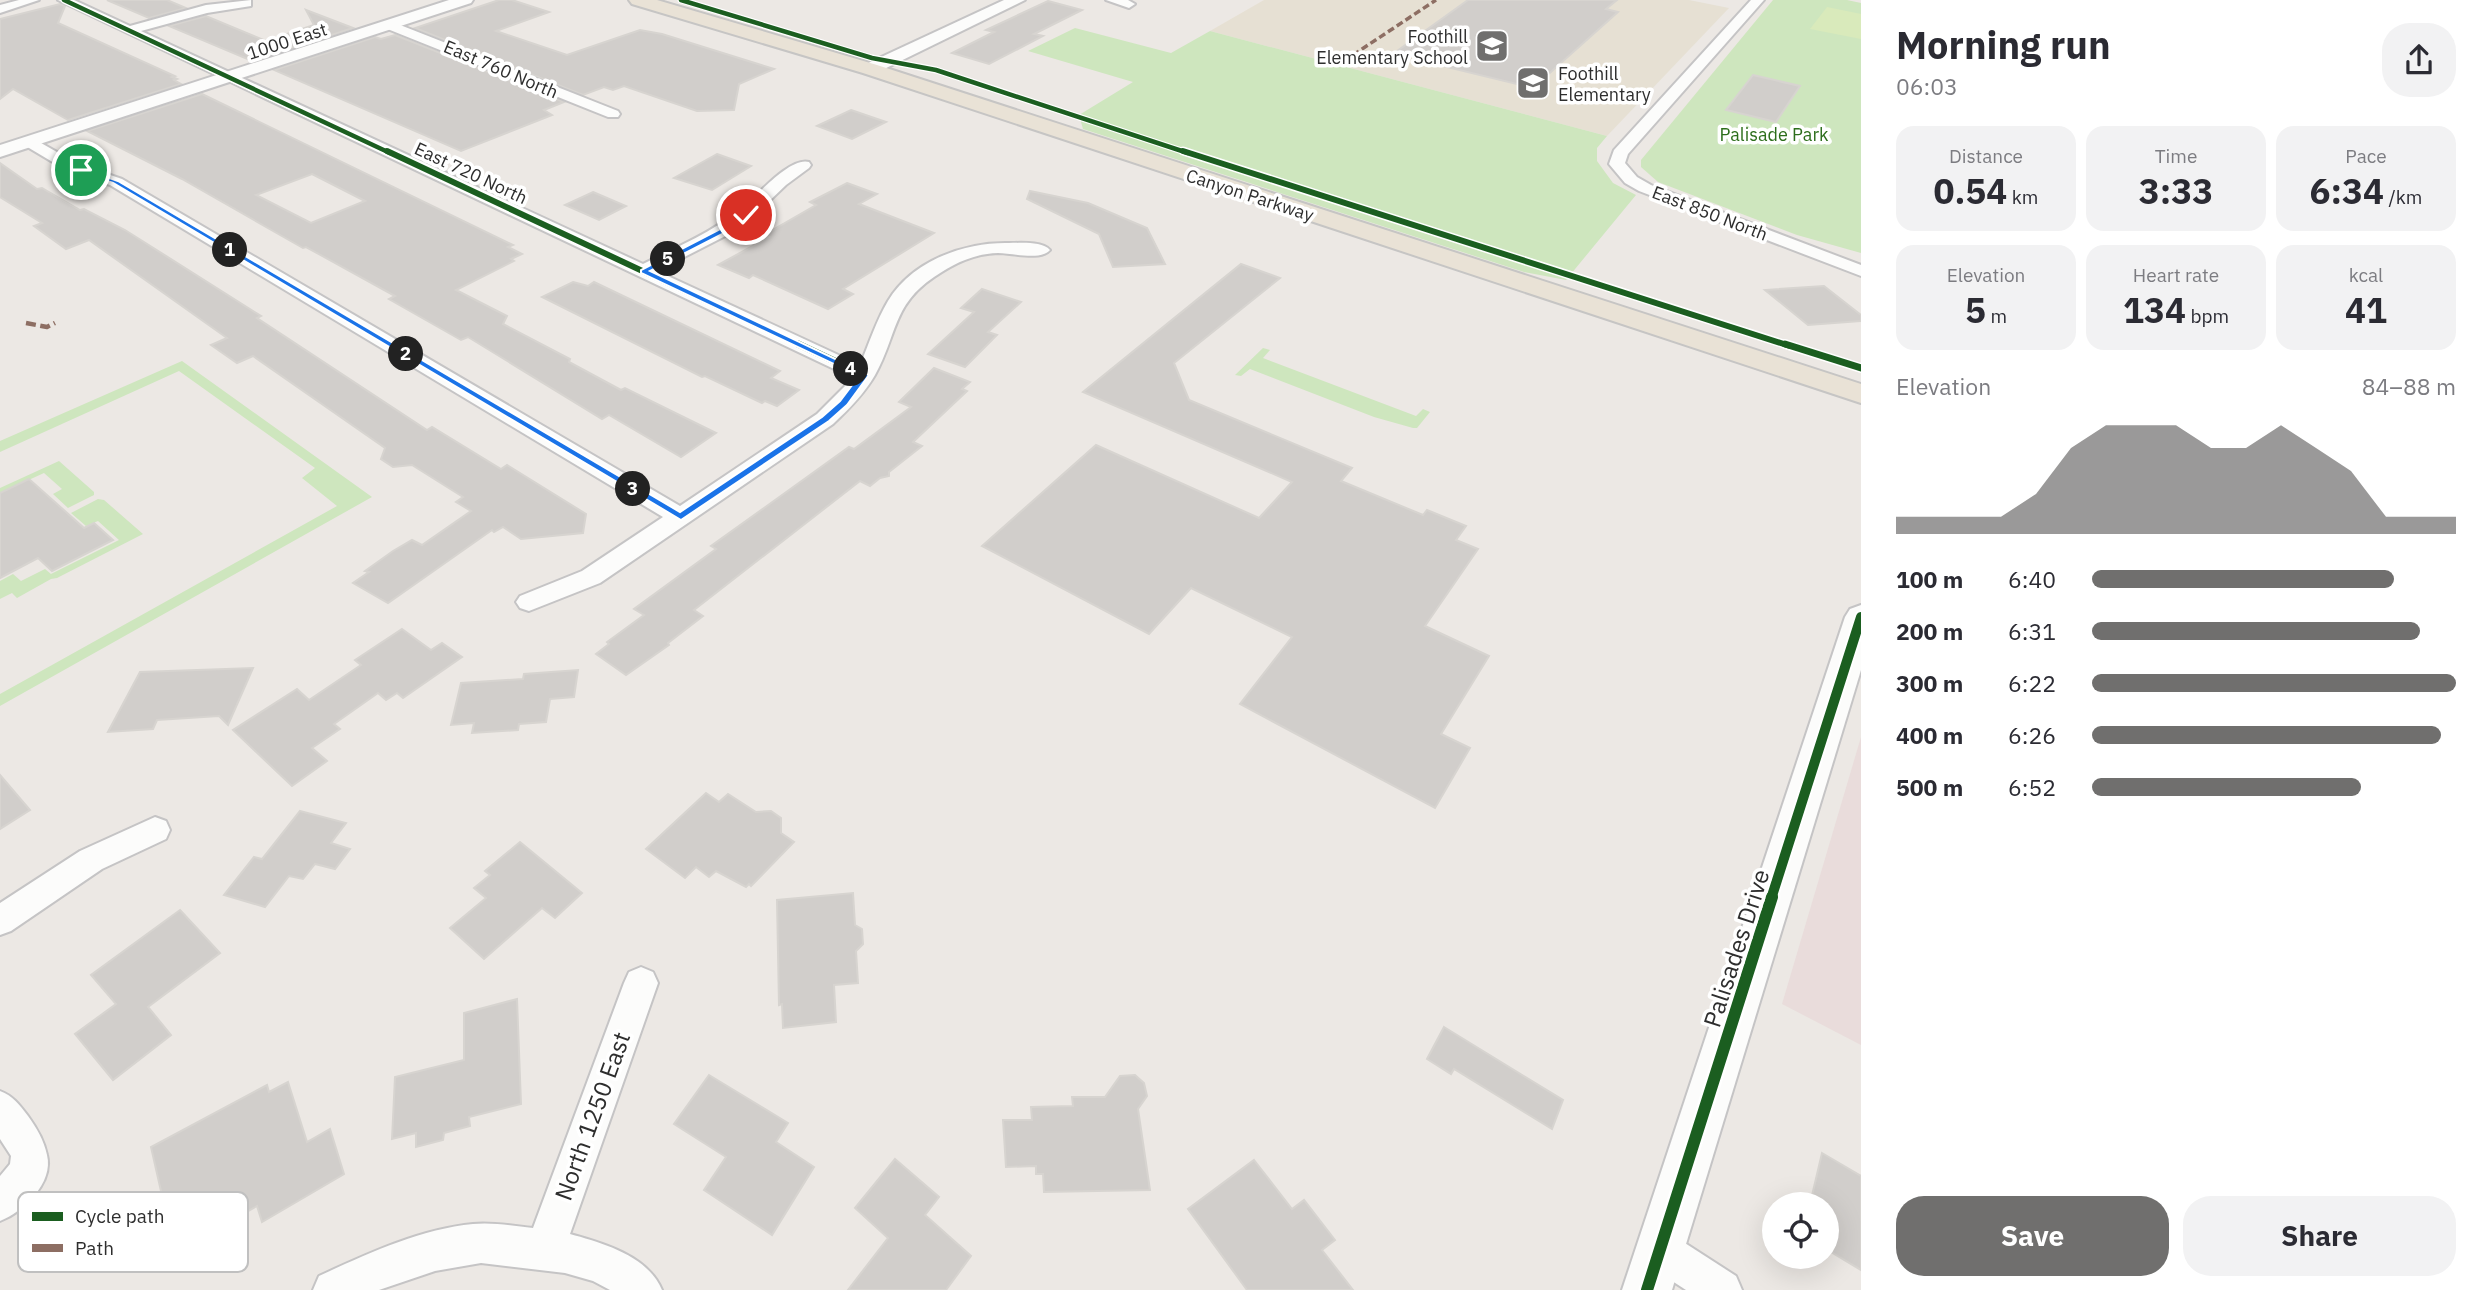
<!DOCTYPE html>
<meta charset="utf-8">
<style>
body{margin:0;font-family:"IBM Plex Sans",sans-serif;background:#f2f2f3;color:#2b2b33;height:100vh;display:flex;flex-direction:column;font-size:26px;white-space:nowrap}
*{box-sizing:border-box;margin:0}
p{font-size:23px;color:#7c7c81}
.icon{flex:none;width:38px;height:38px;fill:none;stroke:currentColor;stroke-width:2;stroke-linecap:round;stroke-linejoin:round}
.map{position:relative;flex:1;overflow:hidden}
.panel{display:flex;flex-direction:column;background:#fff;width:630px}
.panel>*{flex:none}
.controls{position:absolute;left:1762px;top:1192px;display:grid;gap:14px}
.controls a{display:grid;place-items:center;width:77px;height:77px;border-radius:50%;background:#fff;box-shadow:0 7px 28px #0002;font-size:35px}
.pin{position:absolute;display:grid;place-items:center;width:60px;height:60px;color:#fff;margin:-30px;border:4px solid #fff;border-radius:50%;box-shadow:0 2px 7px #0007}
.km{position:absolute;width:35px;height:35px;margin:-18px;border-radius:50%;background:#222;color:#fff;font-size:19px;line-height:35px;text-align:center}
.round{display:grid;place-items:center;flex:none;width:74px;height:74px;border-radius:28px;background:#f2f2f3}
.headline{display:flex;align-items:center;justify-content:space-between;height:119px;padding:0 35px}
h1{font-size:38px;font-weight:700;line-height:52px}
.figures{display:grid;grid-template-columns:repeat(3,1fr);gap:10px;height:119px;padding:7px 35px}
.figures div{display:grid;align-content:center;border-radius:18px;background:#f2f2f3;text-align:center}
.figures b{font-size:35px;font-weight:700}
.figures small{font-size:19px;font-weight:400}
.figures p{font-size:19px}
.chart{height:196px;padding:14px 35px}
.chart p{display:flex;justify-content:space-between}
.chart svg{width:100%;height:126px;margin-top:7px;fill:#706f6e;opacity:.7}
.primary-button{display:flex;gap:14px;margin-top:auto;padding:14px 35px}
.primary-button a{flex:1;height:80px;border-radius:28px;background:#706f6e;color:#fff;font-size:28px;font-weight:700;line-height:80px;text-align:center}
.primary-button a+a{background:#f2f2f3;color:#2b2b33}
ul{padding:0 35px;list-style:none;font-size:23px}
li{display:grid;grid-template-columns:112px 84px 1fr;align-items:center;height:52px}
li i{height:18px;border-radius:9px;background:#706f6e}
main{display:flex;flex:1;min-height:0}
.map>svg:first-child{display:block}
.education{fill:#e6e0d3}
.medical{fill:#e9dcdb}
.green{fill:#cee6be}
.pitch{fill:#d9eabb}
.building{fill:#d1cecb;stroke:#d7d4d0;stroke-width:2;fill-rule:evenodd}
.lines{fill:none;stroke-linecap:round;stroke-linejoin:round}
.minor-casing{stroke:#c5c4c5;stroke-width:4}
.tertiary-casing{stroke:#c5c4c5;stroke-width:4}
.trunk-casing{stroke:#c6c5c4;stroke-width:4}
.minor{fill:#fcfcfb;fill-rule:evenodd}
.tertiary{fill:#fcfcfb;fill-rule:evenodd}
.trunk{fill:#e9e2d6;fill-rule:evenodd}
.quiet-far1{stroke:#8d6e63;stroke-width:3.5;stroke-dasharray:7 3.5;stroke-linecap:butt}
.quiet{stroke:#8d6e63;stroke-width:4.5;stroke-dasharray:10 4.5;stroke-linecap:butt}
.cycleway-far4-casing{stroke:#fff;stroke-width:7}
.cycleway-far3-casing{stroke:#fff;stroke-width:9}
.cycleway-far2-casing{stroke:#fff;stroke-width:10}
.cycleway-far1-casing{stroke:#fff;stroke-width:14}
.cycleway-casing{stroke:#fff;stroke-width:17}
.cycleway-far4{stroke:#1b5e20;stroke-width:4.5}
.cycleway-far3{stroke:#1b5e20;stroke-width:6}
.cycleway-far2{stroke:#1b5e20;stroke-width:7}
.cycleway-far1{stroke:#1b5e20;stroke-width:10}
.cycleway{stroke:#1b5e20;stroke-width:12}
.route{fill:#1a73e8;stroke:#fff;stroke-width:2}
.labels{text-anchor:middle;dominant-baseline:central;stroke-width:7;stroke-linejoin:round;paint-order:stroke}
.far-poi-label{font-size:18px;fill:#2e2e2e;stroke:#fff;text-anchor:end}
.far-street-label{font-size:18px;fill:#2e2e2e;stroke:#fff}
.far-park-label{font-size:18px;fill:#2c6e1b;stroke:#fff}
.near-street-label{font-size:24px;fill:#2e2e2e;stroke:#fff}
.key{fill:#fff;stroke:#c0c0c0;stroke-width:2}
.key-label{font-size:19px;fill:#2e2e2e}
</style>
<main>
<div class="map">
<svg width="1861" height="1290" viewBox="0 0 1861 1290">
<rect width="100%" height="100%" fill="#ece8e4"/>
<polygon class="education" points="1264,0 1689,0 1729,8 1607,136 1210,31"/>
<polygon class="medical" points="1861,737 1861,1045 1782,1004"/>
<g class="green">
<polygon points="1773,0 1847,0 1861,3 1861,253 1797,235 1658,182 1641,167 1641,160"/>
<polygon points="1075,28 1171,53 1210,31 1607,136 1597,148 1597,161 1613,183 1636,195 1566,280 1524,272 1083,129 1079,115 1133,82 1028,51"/>
<polygon points="1263,348 1270,350 1263,358 1416,416 1423,409 1430,412 1417,428 1413,428 1374,417 1250,369 1241,376 1235,375"/>
<polygon points="182,361 372,497 0,706 0,694 337,506 302,478 315,468 179,371 0,452 0,441"/>
<polygon points="59,461 94,492 94,495 68,508 53,494 62,489 44,473 0,493 0,488"/>
<polygon points="98,499 104,500 143,534 57,578 51,579 17,598 12,593 0,599 0,581 13,574 21,581 45,569 51,574 119,540 98,521 86,526 71,513"/>
</g>
<polygon class="pitch" points="1827,7 1861,14 1861,39 1810,29"/>
<g class="building">
<polygon points="107,0 167,0 186,8 149,18"/>
<polygon points="499,0 512,0 549,12 496,31 567,55 640,30 662,34 774,69 739,84 734,110 697,111 624,86 613,90 604,87 583,95 415,28"/>
<polygon points="1468,0 1617,0 1606,9 1618,12 1533,88 1414,59 1417,56 1397,51"/>
<polygon points="1048,1 1082,10 1034,34 1043,36 989,64 952,53 994,32 986,30"/>
<polygon points="60,4 65,6 58,23 175,76 172,77 177,79 174,80 181,84 68,120 13,89 0,99 0,19"/>
<polygon points="306,10 353,28 252,61 169,26 206,16 266,41 314,25"/>
<polygon points="395,35 564,102 544,110 552,115 461,151 274,70 375,37 381,39"/>
<polygon points="1753,75 1800,86 1776,122 1726,110"/>
<path d="M202,94L513,245L508,247L522,254L511,259L514,261L456,290L507,316L503,324L570,359L569,362L621,390L625,388L716,433L681,457L609,415L602,419L468,337L461,340L389,299L395,296L306,247L303,248L182,179L87,131ZM312,174L365,201L311,223L256,195Z"/>
<polygon points="851,110 886,122 852,139 817,126"/>
<polygon points="717,154 751,166 712,190 674,178"/>
<polygon points="0,163 37,189 42,188 80,210 84,209 125,230 261,316 257,318 427,430 432,427 501,469 507,465 586,514 583,533 521,539 503,527 494,532 492,530 388,603 353,583 369,572 365,571 393,551 412,540 422,545 471,511 456,502 463,497 412,465 393,467 381,459 385,448 253,356 237,363 211,345 227,338 89,240 66,249 34,226 42,223 0,197"/>
<polygon points="847,183 877,194 859,204 934,233 843,289 853,294 828,309 753,275 749,278 718,265 769,237 764,235 816,205 810,202"/>
<polygon points="1030,191 1088,203 1147,228 1165,264 1113,267 1099,234 1027,199"/>
<polygon points="593,192 626,206 599,220 565,205"/>
<polygon points="1241,264 1280,278 1174,363 1189,400 1352,468 1341,481 1423,515 1427,510 1466,526 1456,540 1478,549 1425,626 1489,656 1441,734 1470,748 1435,808 1240,704 1292,637 1191,588 1149,634 982,546 1096,445 1259,518 1292,482 1083,392"/>
<polygon points="573,282 588,286 594,282 780,371 771,378 799,390 777,406 765,401 762,403 705,376 702,377 542,297"/>
<polygon points="1824,286 1861,315 1861,321 1808,325 1765,290"/>
<polygon points="982,289 1021,302 988,332 997,335 965,367 928,354 974,312 961,308"/>
<polygon points="934,368 970,382 962,389 967,391 913,442 922,446 889,472 889,476 880,478 870,486 860,481 694,610 703,616 668,643 669,645 626,675 596,654 609,644 607,642 644,615 634,609 716,549 711,546 849,447 854,449 911,407 899,402"/>
<polygon points="29,479 84,528 94,523 113,540 52,571 38,558 0,578 0,493"/>
<polygon points="402,629 431,650 442,643 462,657 403,698 397,693 386,700 378,693 334,724 340,729 312,748 327,761 292,786 233,730 297,689 309,700 361,665 355,660"/>
<polygon points="253,668 228,725 219,716 157,720 153,729 108,732 140,672"/>
<polygon points="578,670 574,697 550,699 546,722 519,724 518,730 472,733 474,723 451,725 461,683 523,679 524,674"/>
<polygon points="0,775 30,810 0,829"/>
<polygon points="706,793 719,802 728,794 756,812 771,811 781,818 781,833 794,842 751,886 749,884 746,887 716,871 709,877 696,867 685,878 646,849"/>
<polygon points="300,811 346,823 331,843 350,849 335,869 315,864 303,879 289,876 265,907 224,895 254,857 262,859"/>
<polygon points="520,842 582,893 555,918 542,908 484,959 450,928 486,898 474,888 490,875 485,871"/>
<polygon points="853,893 855,925 862,929 863,944 856,951 858,983 834,985 836,1022 783,1028 782,1004 779,1005 777,900"/>
<polygon points="180,910 220,953 148,1007 171,1035 113,1080 75,1034 116,1004 91,975"/>
<polygon points="517,999 521,1104 469,1117 470,1126 444,1133 443,1140 416,1147 416,1133 392,1139 395,1077 464,1060 464,1013"/>
<polygon points="1444,1027 1563,1100 1552,1129 1454,1069 1451,1074 1427,1059"/>
<polygon points="709,1075 788,1123 776,1142 814,1167 772,1235 704,1190 726,1157 674,1124"/>
<polygon points="1135,1075 1144,1083 1147,1096 1138,1109 1150,1190 1044,1192 1043,1174 1036,1174 1036,1166 1006,1167 1003,1120 1032,1120 1031,1107 1073,1106 1072,1097 1105,1097 1120,1076"/>
<polygon points="288,1082 307,1142 330,1129 344,1174 262,1222 257,1206 175,1253 151,1147 267,1085 269,1092"/>
<polygon points="1822,1153 1861,1176 1861,1270 1831,1252 1835,1236 1827,1232 1827,1204 1810,1204"/>
<polygon points="895,1159 939,1197 925,1215 971,1256 946,1290 848,1290 888,1238 855,1208"/>
<polygon points="1254,1160 1292,1209 1304,1200 1335,1240 1322,1250 1353,1290 1247,1290 1188,1209"/>
</g>
<g class="lines">
<defs>
<g id="minor">
<polygon points="19,0 39,0 0,13 0,5"/>
<path d="M58,0H74L130,26L206,5L251,0V6L207,13L141,31L643,264C681,245 720,229 751,200C763,189 792,157 809,162L811,165L809,168L786,185L741,228L657,271L860,365C869,344 876,321 888,301C912,261 964,242 1009,243C1021,243 1042,241 1050,250C1041,261 1012,253 998,253C973,254 955,263 934,277C892,305 897,336 875,375C864,394 849,409 833,424L600,583L529,611L520,608L516,602L520,596L582,571L663,517L110,185L66,170L24,145L21,142L24,139H34L78,164L122,179L680,506L817,414L853,378Z"/>
<polygon points="1106,0 1128,0 1135,4 1129,8"/>
<polygon points="1751,0 1764,0 1628,154 1625,163 1637,177 1651,185 1861,265 1861,276 1639,191 1625,183 1609,164 1614,150"/>
<polygon points="390,21 618,111 620,114 618,117 608,117 385,28 385,22"/>
<polygon points="155,817 166,821 170,830 166,839 102,869 11,931 0,935 0,903 80,851"/>
<path d="M641,967L653,972L658,983L570,1234C603,1243 648,1256 662,1290H610L593,1281L565,1273L481,1263L435,1271L379,1290H313L319,1276C367,1254 420,1229 473,1224C493,1222 514,1226 533,1228L624,983L629,972Z"/>
<path d="M0,1091C13,1096 19,1104 28,1116C36,1127 44,1140 47,1155C54,1183 23,1212 0,1221V1176L10,1164L11,1156L0,1139Z"/>
<polygon points="1660,1230 1674,1236 1736,1276 1742,1290 1686,1290 1646,1264 1640,1250 1646,1236"/>
</g>
<g id="tertiary">
<polygon points="449,0 473,0 471,3 0,157 0,145"/>
<polygon points="1004,0 1025,0 876,73 864,73 861,69 864,65"/>
<polygon points="1861,605 1861,670 1672,1290 1622,1290 1845,617 1850,609"/>
</g>
<polygon id="trunk" points="629,0 657,0 877,65 1861,384 1861,403 863,73 632,4"/>
</defs>
<use href="#minor" class="minor-casing"/>
<use href="#tertiary" class="tertiary-casing"/>
<use href="#trunk" class="trunk-casing"/>
<use href="#minor" class="minor"/>
<use href="#tertiary" class="tertiary"/>
<use href="#trunk" class="trunk"/>
<polyline class="quiet-far1" points="1353,55 1436,0"/>
<polyline class="quiet" points="26,323 47,327 55,323"/>
<defs>
<g id="cycleway-far4">
<polyline points="64,0 390,153"/>
<polyline points="681,0 872,58 936,70 1188,153"/>
</g>
<g id="cycleway-far3">
<polyline points="387,151 802,346"/>
<polyline points="1183,151 1790,346"/>
</g>
<g id="cycleway-far2">
<polyline points="798,344 864,375"/>
<polyline points="1785,344 1861,368"/>
</g>
<polyline id="cycleway-far1" points="1771,899 1861,617"/>
<polyline id="cycleway" points="1647,1290 1772,897"/>
</defs>
<use href="#cycleway-far4" class="cycleway-far4-casing"/>
<use href="#cycleway-far3" class="cycleway-far3-casing"/>
<use href="#cycleway-far2" class="cycleway-far2-casing"/>
<use href="#cycleway-far1" class="cycleway-far1-casing"/>
<use href="#cycleway" class="cycleway-casing"/>
<use href="#cycleway-far4" class="cycleway-far4"/>
<use href="#cycleway-far3" class="cycleway-far3"/>
<use href="#cycleway-far2" class="cycleway-far2"/>
<use href="#cycleway-far1" class="cycleway-far1"/>
<use href="#cycleway" class="cycleway"/>
</g>
<polygon class="route" points="81,168 118,181 680,512 822,417 840,401 859,376 641,273 641,270 732,223 743,214 748,214 738,226 650,271 869,375 847,405 829,421 681,520 113,183 79,172"/>
<defs>
<symbol id="school-square" viewBox="-11 -11 22 22"><rect x="-9" y="-9" width="18" height="18" rx="4" fill="#706f6e" stroke="#fff"/><path d="M0-5L7-2L0 1L-7-2ZM-4 1L0 2.5L4 1V4Q0 6-4 4Z" fill="#fff"/></symbol>
</defs>
<g fill-rule="evenodd">
<use href="#school-square" x="1473" y="27" width="38" height="38"/>
<use href="#school-square" x="1514" y="64" width="38" height="38"/>
</g>
<g class="labels">
<g class="far-poi-label">
<text x="1468" y="36">Foothill<tspan x="1468" dy="21">Elementary School</tspan></text>
<text x="1558" y="73" text-anchor="start">Foothill<tspan x="1558" dy="21">Elementary</tspan></text>
</g>
<g class="far-street-label">
<text transform="translate(287 41) rotate(-18)">1000 East</text>
<text transform="translate(501 69) rotate(23)">East 760 North</text>
<text transform="translate(471 173) rotate(25)">East 720 North</text>
<text transform="translate(1250 195) rotate(18)">Canyon Parkway</text>
<text transform="translate(1710 213) rotate(21)">East 850 North</text>
</g>
<g class="far-park-label">
<text x="1774" y="134">Palisade Park</text>
</g>
<g class="near-street-label">
<text transform="translate(1736 948) rotate(-72)">Palisades Drive</text>
<text transform="translate(592 1116) rotate(-70)">North 1250 East</text>
</g>
</g>
<rect x="18" y="1192" width="230" height="80" rx="10" class="key"/>
<rect x="32" y="1212" width="31" height="9" fill="#1b5e20"/>
<rect x="32" y="1244" width="31" height="8" fill="#8d6e63"/>
<g class="key-label">
<text x="75" y="1223">Cycle path</text>
<text x="75" y="1255">Path</text>
</g>
</svg>
<div class="controls">
<a><svg class="icon" aria-label="locate" viewBox="0 0 24 24"><circle cx="12" cy="12" r="6"/><path d="M12 2v4M12 18v4M2 12h4M18 12h4"/></svg></a>
</div>
<div class="pin" style="left:81px;top:170px;background:#1e9e55"><svg class="icon" aria-label="arrive" viewBox="0 0 24 24"><path d="M6 21V4h12l-3 4 3 4H6"/></svg></div>
<div class="pin" style="left:746px;top:215px;background:#d93025"><svg class="icon" aria-label="check" viewBox="0 0 24 24"><path d="M5 12l5 5 9-10"/></svg></div>
<b class="km" style="left:230px;top:250px">1</b>
<b class="km" style="left:406px;top:354px">2</b>
<b class="km" style="left:633px;top:489px">3</b>
<b class="km" style="left:851px;top:369px">4</b>
<b class="km" style="left:668px;top:259px">5</b>
</div>
<section class="panel">
<div class="headline"><div><h1>Morning run</h1><p>06:03</p></div><a class="round"><svg class="icon" aria-label="share" viewBox="0 0 24 24"><path d="M12 15V3M7 8l5-5 5 5M5 13v7h14v-7"/></svg></a></div>
<div class="figures">
<div><p>Distance</p><b>0.54<small> km</small></b></div>
<div><p>Time</p><b>3:33</b></div>
<div><p>Pace</p><b>6:34<small> /km</small></b></div>
</div>
<div class="figures">
<div><p>Elevation</p><b>5<small> m</small></b></div>
<div><p>Heart rate</p><b>134<small> bpm</small></b></div>
<div><p>kcal</p><b>41</b></div>
</div>
<div class="chart"><p><span>Elevation</span>84–88 m</p>
<svg viewBox="0 0 160 44" preserveAspectRatio="none"><path d="M0 44V38L10 38L20 38L30 38L40 30L50 14L60 6L70 6L80 6L90 14L100 14L110 6L120 14L130 22L140 38L150 38L160 38V44z"/></svg>
</div>
<ul>
<li><b>100 m</b>6:40<i style="width:83%"></i></li>
<li><b>200 m</b>6:31<i style="width:90%"></i></li>
<li><b>300 m</b>6:22<i style="width:100%"></i></li>
<li><b>400 m</b>6:26<i style="width:96%"></i></li>
<li><b>500 m</b>6:52<i style="width:74%"></i></li>
</ul>
<div class="primary-button"><a>Save</a><a>Share</a></div>
</section>
</main>
